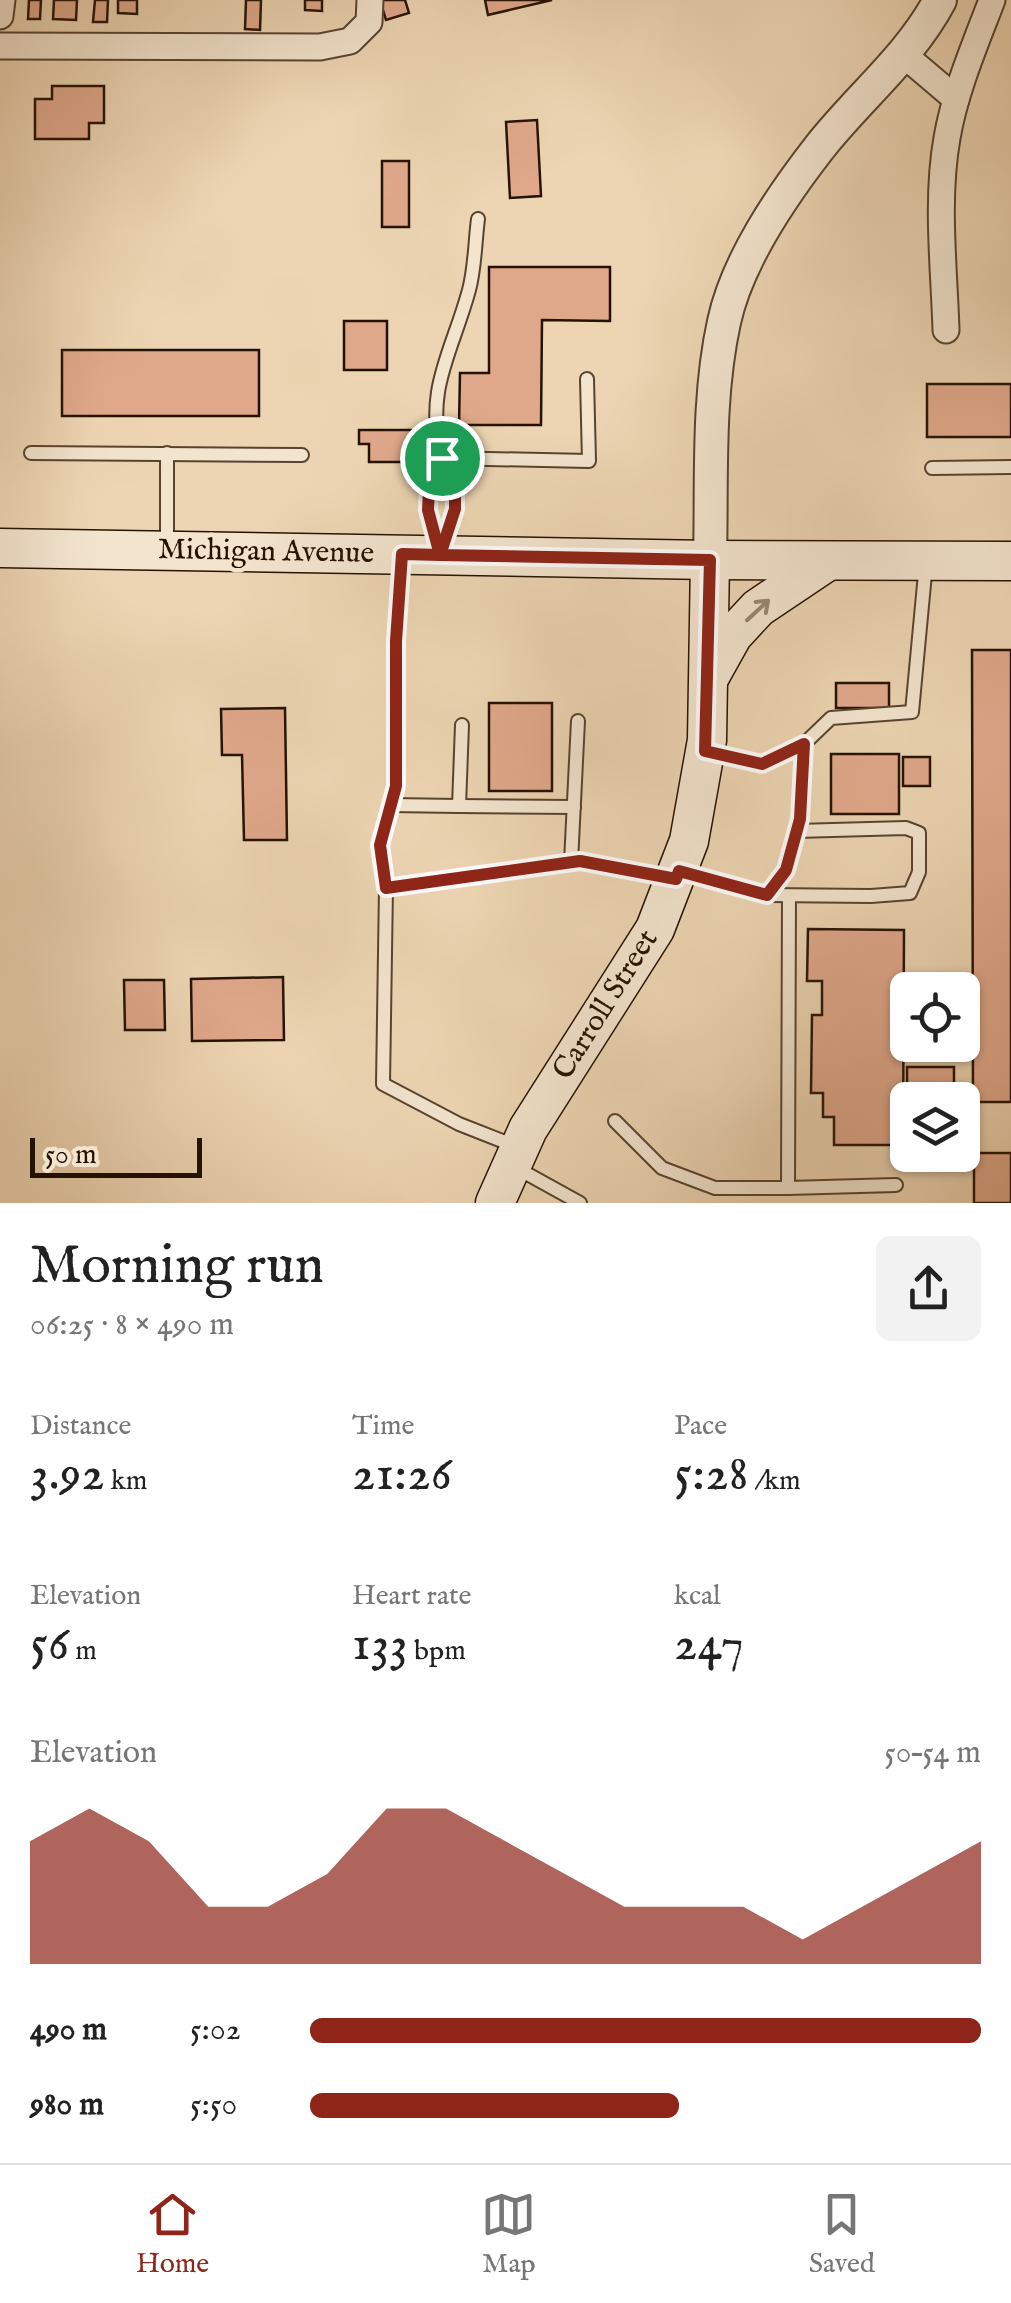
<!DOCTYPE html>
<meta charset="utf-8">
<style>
body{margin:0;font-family:"IM FELL English",serif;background:#f2f2f2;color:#222;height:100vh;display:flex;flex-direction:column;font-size:38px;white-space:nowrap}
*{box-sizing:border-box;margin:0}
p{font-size:32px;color:#767676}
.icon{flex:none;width:55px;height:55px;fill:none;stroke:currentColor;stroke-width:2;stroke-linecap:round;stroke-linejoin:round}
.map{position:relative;height:1203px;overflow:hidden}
.panel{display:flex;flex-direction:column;background:#fff;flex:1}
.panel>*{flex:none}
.fabs{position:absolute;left:890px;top:972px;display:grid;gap:20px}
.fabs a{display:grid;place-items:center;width:90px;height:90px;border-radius:15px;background:#fff;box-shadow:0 2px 8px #0004;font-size:50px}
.scale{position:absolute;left:30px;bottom:25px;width:172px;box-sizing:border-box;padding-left:10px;border:5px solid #261203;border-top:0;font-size:28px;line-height:35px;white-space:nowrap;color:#261203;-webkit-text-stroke:8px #f3e4ce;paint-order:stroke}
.pin{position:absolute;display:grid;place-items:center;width:85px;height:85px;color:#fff;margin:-42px;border:5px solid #fff;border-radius:50%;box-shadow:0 2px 10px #0007}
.round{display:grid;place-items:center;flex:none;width:105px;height:105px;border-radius:15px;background:#f2f2f2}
.headline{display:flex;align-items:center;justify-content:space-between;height:170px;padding:0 30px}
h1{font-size:55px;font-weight:600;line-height:75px}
.figures{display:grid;grid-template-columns:repeat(3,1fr);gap:15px;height:170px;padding:10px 30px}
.figures div{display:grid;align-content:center}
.figures b{font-size:50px;font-weight:600}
.figures small{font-size:28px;font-weight:400}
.figures p{font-size:28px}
.chart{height:280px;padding:20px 30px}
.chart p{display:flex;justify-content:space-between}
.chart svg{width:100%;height:180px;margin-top:10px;fill:#8f2418;opacity:.7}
ul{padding:0 30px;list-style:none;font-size:32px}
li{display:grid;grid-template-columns:160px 120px 1fr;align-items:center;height:75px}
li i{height:25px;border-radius:12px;background:#8f2418}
.menu{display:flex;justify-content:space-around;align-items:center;height:140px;border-top:2px solid #e0e0e0;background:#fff;font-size:28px;color:#767676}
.menu a{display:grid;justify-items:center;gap:5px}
.menu .on{color:#8f2418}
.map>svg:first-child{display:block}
.building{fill:#e0a88b;stroke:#261203;stroke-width:2.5}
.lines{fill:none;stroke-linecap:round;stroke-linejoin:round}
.service-casing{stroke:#58432f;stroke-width:16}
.minor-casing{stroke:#58432f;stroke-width:29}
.tertiary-casing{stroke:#58432f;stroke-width:36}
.secondary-casing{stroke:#261203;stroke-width:41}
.service{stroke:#f3e4ce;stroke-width:12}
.minor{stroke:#f3e4ce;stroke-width:25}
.tertiary{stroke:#f3e4ce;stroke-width:32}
.secondary{stroke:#f3e4ce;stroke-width:38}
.oneway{stroke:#978673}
.route-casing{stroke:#fff;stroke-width:20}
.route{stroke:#8f2418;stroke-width:12}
.labels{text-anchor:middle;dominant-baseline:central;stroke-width:9;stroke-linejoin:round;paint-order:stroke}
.street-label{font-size:30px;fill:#261203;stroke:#f3e4ce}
</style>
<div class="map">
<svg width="1011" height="1203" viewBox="0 0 1011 1203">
<rect width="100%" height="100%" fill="#edd5b3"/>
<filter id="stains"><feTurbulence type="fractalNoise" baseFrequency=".002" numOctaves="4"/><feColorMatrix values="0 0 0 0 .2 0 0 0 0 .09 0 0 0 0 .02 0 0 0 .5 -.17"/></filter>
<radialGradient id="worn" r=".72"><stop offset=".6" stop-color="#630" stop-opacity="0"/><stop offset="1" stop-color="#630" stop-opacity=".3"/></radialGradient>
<g class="building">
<polygon points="29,0 41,0 40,19 28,19"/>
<polygon points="54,0 77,0 76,20 53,19"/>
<polygon points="95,0 108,0 107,22 93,22"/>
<polygon points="118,0 137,0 137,14 118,13"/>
<polygon points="246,0 261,0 260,30 245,29"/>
<polygon points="305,0 322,0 322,11 305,10"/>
<polygon points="380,0 405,0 409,13 386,20"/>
<polygon points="485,0 552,0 488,15"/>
<polygon points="52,86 104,86 104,123 89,123 89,139 35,139 35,99 52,99"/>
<polygon points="537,120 541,196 510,198 506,122"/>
<rect x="382" y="161" width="27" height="66"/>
<polygon points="489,267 610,267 610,321 542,320 541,425 459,425 460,373 489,373"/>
<rect x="344" y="321" width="43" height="49"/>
<rect x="62" y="350" width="197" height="66"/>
<rect x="927" y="384" width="84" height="53"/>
<polygon points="359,430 415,430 415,462 369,462 369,444 359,444"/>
<polygon points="972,650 1011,650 1011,1102 973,1102"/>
<rect x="836" y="683" width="53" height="25"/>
<rect x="489" y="703" width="63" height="88"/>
<polygon points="285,708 287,840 244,840 242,755 222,755 221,709"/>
<rect x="831" y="754" width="68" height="60"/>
<rect x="903" y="757" width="27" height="29"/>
<polygon points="808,929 904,930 903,1145 834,1145 834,1117 823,1117 823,1093 811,1093 812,1015 822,1015 822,981 807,981"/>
<polygon points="283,977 284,1040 192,1041 191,979"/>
<polygon points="124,980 164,980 165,1030 125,1030"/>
<polygon points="907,1067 954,1067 954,1100 907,1101"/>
<rect x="974" y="1153" width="37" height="50"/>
</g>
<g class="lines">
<defs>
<g id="service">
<path d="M478,219C475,242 475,268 469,290C452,353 424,389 442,458L589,461L587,379"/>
<polyline points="31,453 302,455"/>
<polyline points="167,453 167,548"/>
<polygon points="442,458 455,469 455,509 441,555 428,510 430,468"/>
<polyline points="932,468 1011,467"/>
<polyline points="402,557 396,641 395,786 380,845 386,888 580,861 669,878"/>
<polyline points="708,752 762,764 804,744 831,718 912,712 926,563"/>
<polyline points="390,805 459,806 462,725"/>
<polyline points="459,806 574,807"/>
<polyline points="571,862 578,721"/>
<polyline points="682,872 767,895 785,871 800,819 804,744"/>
<polyline points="386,888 383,1084 459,1124 515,1146"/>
<polyline points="767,895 871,896 910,893 919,872 919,833 906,828 796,831"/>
<polyline points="789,896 788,1188 896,1185"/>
<polyline points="615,1121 662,1168 715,1188 788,1188"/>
<polyline points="513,1166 580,1203"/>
</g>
<g id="minor">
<polyline points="0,16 2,0"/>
<polyline points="0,46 320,47 350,41 369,22 370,0"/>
<polyline points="903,54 956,99"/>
<path d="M946,330C944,267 936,200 947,138C955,91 975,45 992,0"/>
</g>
<path id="tertiary" d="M710,560C712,482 707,399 724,322C737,261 781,197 819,148C858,98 910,57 940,0"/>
<g id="secondary">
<polyline points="0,548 710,560 1011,561"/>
<polyline points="709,678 733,635 758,608 828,561"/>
<polyline points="495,1203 528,1129 655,929 689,841 707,740 710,560"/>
</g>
</defs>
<use href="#service" class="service-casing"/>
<use href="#minor" class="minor-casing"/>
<use href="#tertiary" class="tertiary-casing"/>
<use href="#secondary" class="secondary-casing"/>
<use href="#service" class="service"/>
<use href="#minor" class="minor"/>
<use href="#tertiary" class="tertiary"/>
<use href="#secondary" class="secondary"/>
</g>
<defs><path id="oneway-shaft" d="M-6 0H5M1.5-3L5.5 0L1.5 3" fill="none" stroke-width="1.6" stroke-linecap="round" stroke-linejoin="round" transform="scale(2.5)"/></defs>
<use class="oneway" href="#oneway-shaft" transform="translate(758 610) rotate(-43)"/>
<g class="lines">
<defs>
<polyline id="route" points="442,458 430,468 428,510 440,555 402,554 396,641 396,786 380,845 386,888 580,861 676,879 679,871 767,895 786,870 800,819 804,744 762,764 705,751 710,560 440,555 455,509 455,468 442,458"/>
</defs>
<use href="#route" class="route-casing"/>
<use href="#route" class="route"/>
</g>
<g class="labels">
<g class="street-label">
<text transform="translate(266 552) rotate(1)">Michigan Avenue</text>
<text transform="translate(606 1005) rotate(-58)">Carroll Street</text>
</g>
</g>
<rect width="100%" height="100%" filter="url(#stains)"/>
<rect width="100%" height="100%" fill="url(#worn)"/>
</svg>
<div class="fabs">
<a><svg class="icon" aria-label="locate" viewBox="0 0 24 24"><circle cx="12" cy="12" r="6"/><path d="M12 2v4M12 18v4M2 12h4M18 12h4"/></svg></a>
<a><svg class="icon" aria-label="layers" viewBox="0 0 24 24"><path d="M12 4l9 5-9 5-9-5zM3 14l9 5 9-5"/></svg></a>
</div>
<div class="scale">50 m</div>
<div class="pin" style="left:442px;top:458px;background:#1e9e55"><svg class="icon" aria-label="arrive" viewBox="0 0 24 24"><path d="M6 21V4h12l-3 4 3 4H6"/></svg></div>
</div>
<section class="panel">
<div class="headline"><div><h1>Morning run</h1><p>06:25 · 8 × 490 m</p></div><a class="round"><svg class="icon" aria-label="share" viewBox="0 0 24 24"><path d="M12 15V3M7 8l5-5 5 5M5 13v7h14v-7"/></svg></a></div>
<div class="figures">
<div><p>Distance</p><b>3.92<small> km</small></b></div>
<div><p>Time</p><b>21:26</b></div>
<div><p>Pace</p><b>5:28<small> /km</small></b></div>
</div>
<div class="figures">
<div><p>Elevation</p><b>56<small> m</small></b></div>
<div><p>Heart rate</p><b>133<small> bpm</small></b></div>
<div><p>kcal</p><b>247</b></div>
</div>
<div class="chart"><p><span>Elevation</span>50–54 m</p>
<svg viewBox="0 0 160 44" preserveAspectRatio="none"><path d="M0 44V14L10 6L20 14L30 30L40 30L50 22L60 6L70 6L80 14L90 22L100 30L110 30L120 30L130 38L140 30L150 22L160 14V44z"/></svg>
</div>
<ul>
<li><b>490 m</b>5:02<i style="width:100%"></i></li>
<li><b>980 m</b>5:50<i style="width:55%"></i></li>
</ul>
</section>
<nav class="menu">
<a class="on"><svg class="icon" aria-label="home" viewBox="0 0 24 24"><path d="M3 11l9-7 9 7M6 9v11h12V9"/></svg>Home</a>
<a><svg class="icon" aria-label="map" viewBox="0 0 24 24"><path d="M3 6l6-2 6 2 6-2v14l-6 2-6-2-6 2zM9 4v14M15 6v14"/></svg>Map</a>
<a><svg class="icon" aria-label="saved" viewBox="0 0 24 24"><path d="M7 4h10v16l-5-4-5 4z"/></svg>Saved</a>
</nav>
